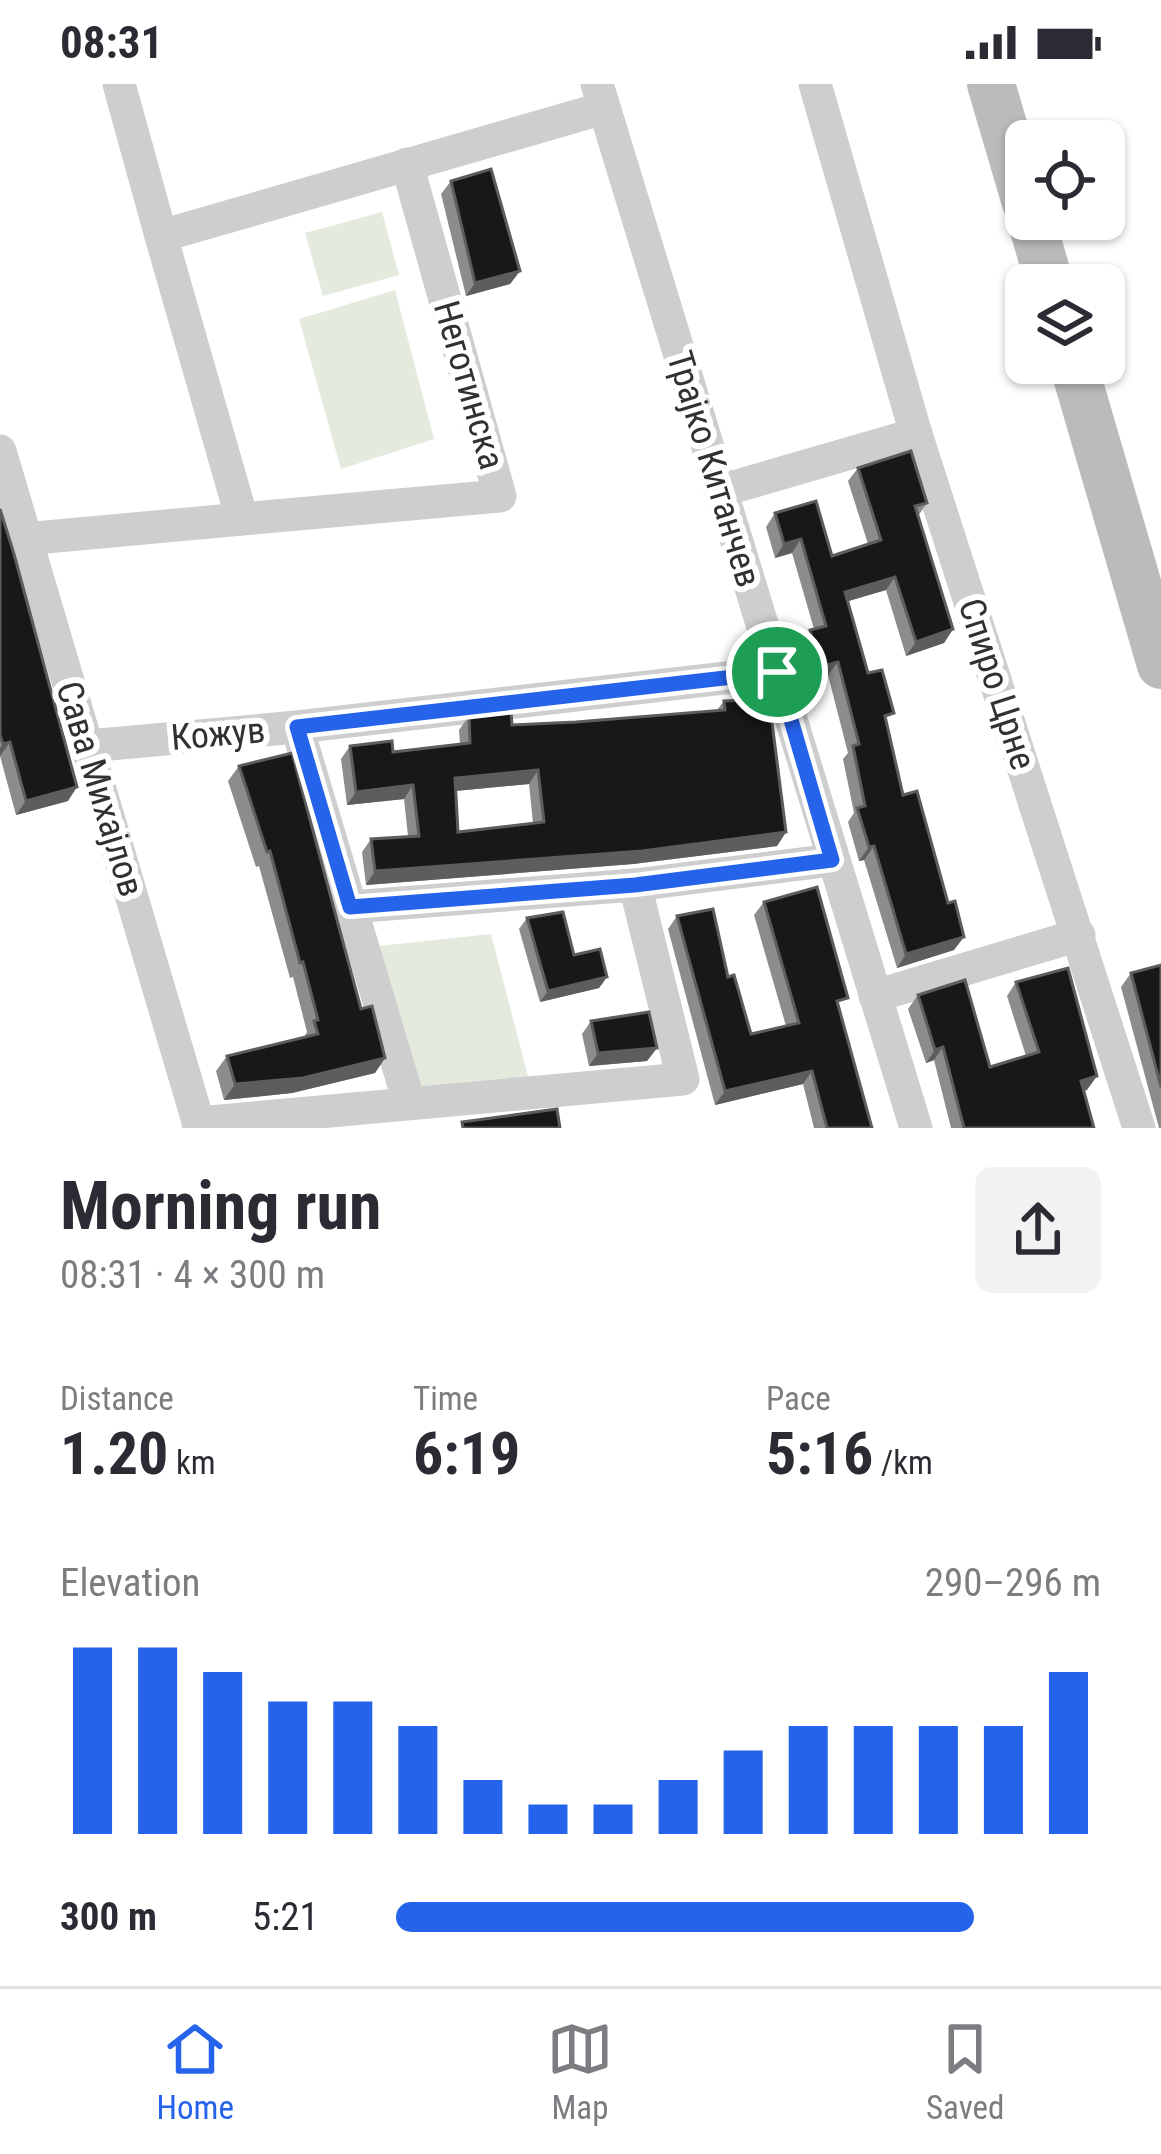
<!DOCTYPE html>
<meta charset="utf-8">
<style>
body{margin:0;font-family:"Roboto Condensed",sans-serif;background:#f2f2f3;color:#2b2b33;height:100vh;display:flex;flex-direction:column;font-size:45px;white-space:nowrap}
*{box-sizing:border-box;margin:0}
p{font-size:39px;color:#7c7c81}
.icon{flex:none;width:66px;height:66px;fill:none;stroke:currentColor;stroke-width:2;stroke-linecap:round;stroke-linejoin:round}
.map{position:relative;height:1044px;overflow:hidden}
.drawer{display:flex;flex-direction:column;background:#fff;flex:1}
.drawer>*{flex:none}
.fabs{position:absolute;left:1005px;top:36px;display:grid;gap:24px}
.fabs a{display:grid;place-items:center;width:120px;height:120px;border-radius:18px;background:#fff;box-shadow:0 3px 9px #0004;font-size:60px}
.pin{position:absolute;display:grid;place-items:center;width:102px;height:102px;color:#fff;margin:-51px;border:6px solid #fff;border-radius:50%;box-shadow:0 3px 12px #0007}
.round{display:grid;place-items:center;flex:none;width:126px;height:126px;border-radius:18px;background:#f2f2f3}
.headline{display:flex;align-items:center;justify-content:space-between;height:204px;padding:0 60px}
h1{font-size:66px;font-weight:700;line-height:90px}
.metrics{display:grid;grid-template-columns:repeat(3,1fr);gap:18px;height:204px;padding:12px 60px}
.metrics div{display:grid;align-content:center}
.metrics b{font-size:60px;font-weight:700}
.metrics small{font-size:33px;font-weight:400}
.metrics p{font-size:33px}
.chart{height:336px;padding:24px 60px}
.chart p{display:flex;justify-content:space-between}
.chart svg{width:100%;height:216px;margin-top:12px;stroke:#2563eb;stroke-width:6}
ul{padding:0 60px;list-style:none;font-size:39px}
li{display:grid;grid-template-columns:192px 144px 1fr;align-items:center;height:90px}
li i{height:30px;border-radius:15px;background:#2563eb}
.status{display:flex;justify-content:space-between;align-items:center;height:84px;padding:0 60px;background:#fff;direction:ltr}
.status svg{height:33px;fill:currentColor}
.tab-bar{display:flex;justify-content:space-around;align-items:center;height:168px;border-top:3px solid #e1e1e2;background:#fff;font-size:33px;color:#7c7c81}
.tab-bar a{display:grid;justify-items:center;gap:6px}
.tab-bar .on{color:#2563eb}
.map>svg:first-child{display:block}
.green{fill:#e4eadd}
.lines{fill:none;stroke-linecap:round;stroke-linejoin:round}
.minor{stroke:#cecece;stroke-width:33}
.secondary{stroke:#bbb;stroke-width:48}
.wall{fill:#8c8c8c;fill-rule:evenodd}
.shaded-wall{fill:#5d5d5d}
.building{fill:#181818;stroke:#5d5d5d;stroke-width:3;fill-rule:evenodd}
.route-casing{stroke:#fff;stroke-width:24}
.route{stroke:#2563eb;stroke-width:15}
.labels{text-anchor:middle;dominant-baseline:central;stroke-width:12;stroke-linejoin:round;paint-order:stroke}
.street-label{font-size:36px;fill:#313131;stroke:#fff}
</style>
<div class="status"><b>08:31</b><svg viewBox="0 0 49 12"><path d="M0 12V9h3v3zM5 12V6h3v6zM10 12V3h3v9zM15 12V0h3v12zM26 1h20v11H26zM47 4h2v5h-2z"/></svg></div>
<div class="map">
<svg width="1161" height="1044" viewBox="0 0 1161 1044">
<rect width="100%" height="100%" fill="#fff"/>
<g class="green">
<polygon points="382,128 399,191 323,212 305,149"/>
<polygon points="395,206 434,355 341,385 299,235"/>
<polygon points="491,850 530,1000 422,1010 379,862"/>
</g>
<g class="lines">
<g class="minor">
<polyline points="119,0 161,152"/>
<polyline points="597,0 916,1044"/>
<polyline points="815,0 916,350 1139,1044"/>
<polyline points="0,367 200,1044"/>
<polyline points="720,407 916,350"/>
<polyline points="242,435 500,412 407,80"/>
<polyline points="24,455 242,435 161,152 604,24"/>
<polyline points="297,643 409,1018"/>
<polyline points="88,662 297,643 777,588"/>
<polyline points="350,823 635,801 832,776"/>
<polyline points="875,912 1079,851"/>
<polyline points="198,1039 683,995 635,801"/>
</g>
<g class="secondary">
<polyline points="991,0 1026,119"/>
<polyline points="1031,135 1050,201"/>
<polyline points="1073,279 1161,581"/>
</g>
</g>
<g class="wall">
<polygon points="451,97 520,187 510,200 466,212 441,110"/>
<polygon points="858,384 927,419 918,432 953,545 944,559 906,572 886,506 848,517 868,589 887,640 903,711 954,866 897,884 864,776 859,777 848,738 854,729 843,675 848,669 828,591 810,596 800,560 810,546 814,545 792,469 775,474 766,443 775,429 832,472 868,460 848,397"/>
<polygon points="0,425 68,717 16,731 0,672"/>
<path d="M724,617L786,748L777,762L633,780L366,801L362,768L371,755L408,752L404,715L347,721L341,675L350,662L393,668L460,660L459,646L469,632L512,641L576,638L717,626ZM529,700L533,739L458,748L455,707Z"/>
<polygon points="239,682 385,974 375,989 292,1009 224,1016 216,987 227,972 304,953 307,948 293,893 290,894 259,782 256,783 228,697"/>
<polygon points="764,818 840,927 872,1044 814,1044 803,1000 715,1021 668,845 677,832 728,893 751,950 786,942 754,831"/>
<polygon points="527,834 574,871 607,893 599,904 540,918 519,845"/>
<polygon points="1161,881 1161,1044 1159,1044 1121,903 1131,889"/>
<polygon points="1016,898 1087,1006 1084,1007 1094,1044 951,1044 934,976 926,979 908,925 918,911 990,983 1026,972 1007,912"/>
<polygon points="591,937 657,964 647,977 589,982 582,950"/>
</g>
<g class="shaded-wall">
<polygon points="520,187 510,200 466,212 475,199"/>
<polygon points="801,455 792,469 775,474 784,460"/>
<polygon points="895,493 886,506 835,521 845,508"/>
<polygon points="953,545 944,559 906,572 916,558"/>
<polygon points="838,578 828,591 810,596 819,583"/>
<polygon points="10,658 0,672 0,664 3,660"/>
<polygon points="538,686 529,700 445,708 455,694"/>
<polygon points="413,701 404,715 347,721 356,708"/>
<polygon points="77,703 68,717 16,731 26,717"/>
<polygon points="786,748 777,762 633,780 366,801 375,787"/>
<polygon points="874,762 864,776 859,777 869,763"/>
<polygon points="964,853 954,866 897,884 906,870"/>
<polygon points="607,893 599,904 540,918 548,907"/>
<polygon points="943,963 934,976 926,979 935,966"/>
<polygon points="657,964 647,977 589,982 598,969"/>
<polygon points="385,974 375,989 292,1009 224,1016 235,1000"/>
<polygon points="812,987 803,1000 715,1021 725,1007"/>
<polygon points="1097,992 1087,1006 1072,1010 1081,997"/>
</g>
<g class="building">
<polygon points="491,85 520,187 475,199 451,97"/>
<polygon points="911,367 927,419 915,422 953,545 916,558 895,493 845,508 868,589 882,586 894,629 885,632 903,711 917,707 948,819 955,817 964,853 906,870 874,762 869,763 857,724 865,722 853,662 859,660 838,578 819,583 810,546 826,542 801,455 784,460 775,429 816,417 832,472 881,456 858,384"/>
<polygon points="0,425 14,470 77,703 26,717 10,658 3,660 0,651"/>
<path d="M769,615L786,748L642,767L375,787L371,755L419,752L413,701L356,708L350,662L392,657L393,668L470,659L469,632L511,627L512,641L576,638L725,626L724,617ZM538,686L544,738L458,748L455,694Z"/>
<polygon points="292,669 361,925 372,922 385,974 303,994 235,1000 227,972 318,950 314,937 318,936 303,878 300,879 270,767 267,768 239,682"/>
<polygon points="817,803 848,914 837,917 872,1044 827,1044 812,987 725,1007 677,832 713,825 728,893 734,891 751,950 799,939 764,818"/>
<polygon points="563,828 574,871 600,865 607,893 548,907 527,834"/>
<polygon points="1161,881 1161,1003 1131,889"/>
<polygon points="1068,884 1097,992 1081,997 1094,1044 964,1044 943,963 935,966 918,911 965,896 990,983 1039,968 1016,898"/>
<polygon points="649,928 657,964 598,969 591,937"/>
<polygon points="557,1025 560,1044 463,1044 462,1038"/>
</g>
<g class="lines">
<defs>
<polygon id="route" points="777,588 832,776 635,801 350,823 297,643"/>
</defs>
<use href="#route" class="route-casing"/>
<use href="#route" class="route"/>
</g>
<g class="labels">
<g class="street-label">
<text transform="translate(469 301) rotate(74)">Неготинска</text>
<text transform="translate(714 385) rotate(73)">Трајко Китанчев</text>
<text transform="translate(997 600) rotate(72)">Спиро Црне</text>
<text transform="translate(218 650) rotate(-5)">Кожув</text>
<text transform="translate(100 705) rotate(73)">Сава Михајлов</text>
</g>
</g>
</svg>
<div class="fabs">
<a><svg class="icon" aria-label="locate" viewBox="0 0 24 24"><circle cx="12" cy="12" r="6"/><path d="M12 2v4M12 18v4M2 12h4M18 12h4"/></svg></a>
<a><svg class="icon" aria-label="layers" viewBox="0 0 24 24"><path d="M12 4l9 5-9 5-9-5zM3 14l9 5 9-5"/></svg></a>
</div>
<div class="pin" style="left:777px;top:588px;background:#1e9e55"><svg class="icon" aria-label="arrive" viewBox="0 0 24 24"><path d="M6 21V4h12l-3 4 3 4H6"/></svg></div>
</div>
<section class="drawer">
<div class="headline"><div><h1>Morning run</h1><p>08:31 · 4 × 300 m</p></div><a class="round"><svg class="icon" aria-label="share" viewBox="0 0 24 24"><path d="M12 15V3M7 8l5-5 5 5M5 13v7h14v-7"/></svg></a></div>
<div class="metrics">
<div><p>Distance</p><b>1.20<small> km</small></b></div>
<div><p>Time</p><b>6:19</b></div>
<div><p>Pace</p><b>5:16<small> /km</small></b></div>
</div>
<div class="chart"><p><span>Elevation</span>290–296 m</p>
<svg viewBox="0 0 160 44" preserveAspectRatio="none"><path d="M5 44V6M15 44V6M25 44V11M35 44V17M45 44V17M55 44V22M65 44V33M75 44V38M85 44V38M95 44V33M105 44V27M115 44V22M125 44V22M135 44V22M145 44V22M155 44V11"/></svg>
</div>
<ul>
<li><b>300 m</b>5:21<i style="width:82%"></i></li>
</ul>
</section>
<nav class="tab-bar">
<a class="on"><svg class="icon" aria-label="home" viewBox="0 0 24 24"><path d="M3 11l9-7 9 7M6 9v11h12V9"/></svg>Home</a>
<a><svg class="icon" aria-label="map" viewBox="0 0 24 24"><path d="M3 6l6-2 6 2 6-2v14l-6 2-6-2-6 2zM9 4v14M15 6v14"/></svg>Map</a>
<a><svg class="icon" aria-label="saved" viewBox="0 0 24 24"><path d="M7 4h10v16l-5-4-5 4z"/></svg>Saved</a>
</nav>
